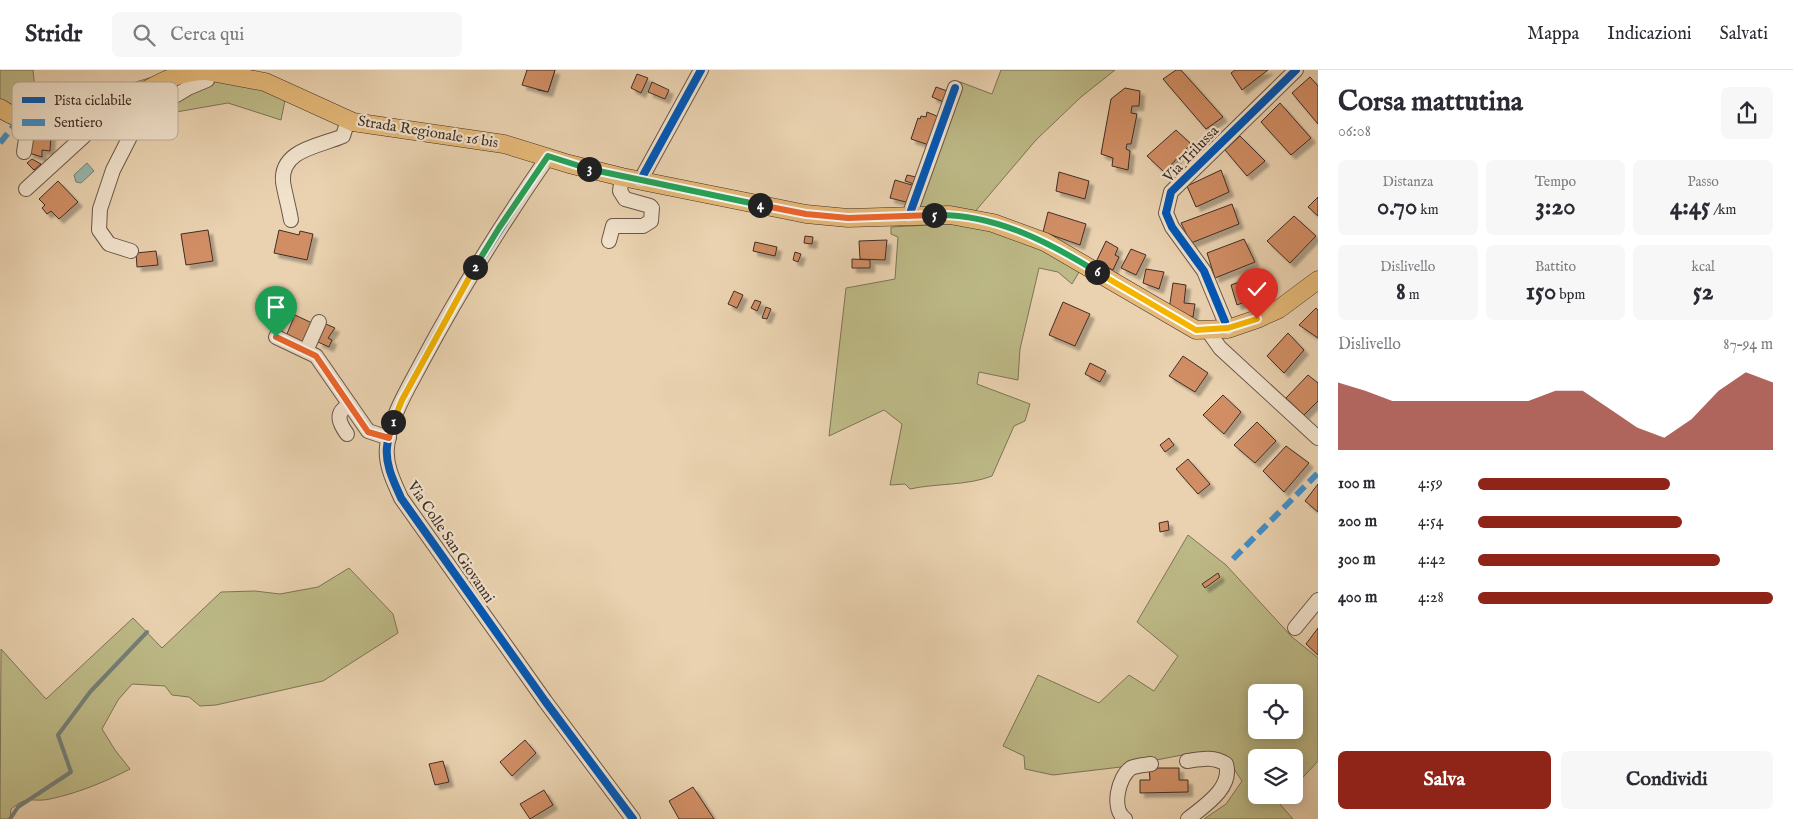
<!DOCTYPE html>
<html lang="it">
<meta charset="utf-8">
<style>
body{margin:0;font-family:"IM FELL English",serif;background:#f7f7f7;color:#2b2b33;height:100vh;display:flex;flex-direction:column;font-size:19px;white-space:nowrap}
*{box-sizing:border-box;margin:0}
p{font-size:16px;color:#7c7c81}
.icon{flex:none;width:28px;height:28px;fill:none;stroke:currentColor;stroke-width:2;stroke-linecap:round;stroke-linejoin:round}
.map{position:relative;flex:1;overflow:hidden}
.side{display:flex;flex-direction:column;background:#fff;width:475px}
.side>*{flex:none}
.controls{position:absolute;left:1248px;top:614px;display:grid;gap:10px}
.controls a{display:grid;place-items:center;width:55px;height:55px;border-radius:8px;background:#fff;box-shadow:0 2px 12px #0003;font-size:25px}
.pin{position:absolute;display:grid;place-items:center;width:42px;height:42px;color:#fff;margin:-51px -21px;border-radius:50% 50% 50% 0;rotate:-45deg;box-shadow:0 0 5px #0007}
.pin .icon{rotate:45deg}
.km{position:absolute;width:25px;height:25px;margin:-12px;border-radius:50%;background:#222;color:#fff;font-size:14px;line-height:25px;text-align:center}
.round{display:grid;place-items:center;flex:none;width:52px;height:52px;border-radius:8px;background:#f7f7f7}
.summary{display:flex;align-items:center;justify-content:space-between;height:85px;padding:0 20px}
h1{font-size:28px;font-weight:700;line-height:38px}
.stats{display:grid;grid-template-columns:repeat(3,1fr);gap:8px;height:85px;padding:5px 20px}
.stats div{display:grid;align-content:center;border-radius:8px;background:#f7f7f7;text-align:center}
.stats b{font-size:25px;font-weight:700}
.stats small{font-size:14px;font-weight:400}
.stats p{font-size:14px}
.chart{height:140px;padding:10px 20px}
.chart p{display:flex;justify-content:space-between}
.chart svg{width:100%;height:90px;margin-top:5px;fill:#8f2418;opacity:.7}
.button{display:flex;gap:10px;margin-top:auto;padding:10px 20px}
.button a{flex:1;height:58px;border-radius:8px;background:#8f2418;color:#fff;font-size:20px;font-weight:700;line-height:58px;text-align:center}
.button a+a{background:#f7f7f7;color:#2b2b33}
ul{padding:0 20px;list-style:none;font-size:16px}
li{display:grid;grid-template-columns:80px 60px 1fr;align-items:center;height:38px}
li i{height:12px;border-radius:6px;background:#8f2418}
header{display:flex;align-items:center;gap:30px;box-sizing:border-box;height:70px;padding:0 25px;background:#fff;border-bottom:1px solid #e1e1e2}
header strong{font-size:24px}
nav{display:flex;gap:28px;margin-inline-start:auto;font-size:18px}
.search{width:350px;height:45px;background:#f7f7f7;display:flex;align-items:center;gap:12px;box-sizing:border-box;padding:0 18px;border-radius:8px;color:#7c7c81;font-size:19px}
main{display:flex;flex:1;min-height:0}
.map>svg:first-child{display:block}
.green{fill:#bdba87;stroke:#7e7457;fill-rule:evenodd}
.water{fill:#98b7ae;stroke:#758078}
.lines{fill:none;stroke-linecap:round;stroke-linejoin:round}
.stream{stroke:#758078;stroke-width:4}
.building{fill:#d18e65;stroke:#402e27;filter:url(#shadow)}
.minor-casing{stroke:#6a5749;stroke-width:16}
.major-casing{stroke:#402e27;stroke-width:19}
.minor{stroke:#f1e2cc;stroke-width:14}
.major{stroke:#e5b978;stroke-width:18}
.quiet{stroke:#3f90cc;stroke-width:6;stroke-dasharray:12 6;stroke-linecap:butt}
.cycleway-casing{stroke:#f1e2cc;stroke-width:11}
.cycleway{stroke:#0057b8;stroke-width:8}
.split-1-casing{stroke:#fff;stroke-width:10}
.split-2-casing{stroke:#fff;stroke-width:10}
.split-3-casing{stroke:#fff;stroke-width:10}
.split-4-casing{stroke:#fff;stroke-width:10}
.split-5-casing{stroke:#fff;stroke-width:10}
.split-6-casing{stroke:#fff;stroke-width:10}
.split-7-casing{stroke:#fff;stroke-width:10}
.split-1{stroke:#f0652b;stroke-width:6}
.split-2{stroke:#f5b400;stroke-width:6}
.split-3{stroke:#22a559;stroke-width:6}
.split-4{stroke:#22a559;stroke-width:6}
.split-5{stroke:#f0652b;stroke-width:6}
.split-6{stroke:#22a559;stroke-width:6}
.split-7{stroke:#f5b400;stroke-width:6}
.labels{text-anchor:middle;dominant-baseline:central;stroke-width:4.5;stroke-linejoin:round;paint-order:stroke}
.street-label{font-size:15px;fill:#402e27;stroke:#f1e2cc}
.key{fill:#f1e2cc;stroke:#bcac9a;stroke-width:1}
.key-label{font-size:14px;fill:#402e27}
</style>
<header>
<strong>Stridr</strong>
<div class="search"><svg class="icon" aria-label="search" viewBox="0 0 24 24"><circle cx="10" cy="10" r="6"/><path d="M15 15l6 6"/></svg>Cerca qui</div>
<nav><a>Mappa</a><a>Indicazioni</a><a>Salvati</a></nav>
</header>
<main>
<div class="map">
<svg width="1318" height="749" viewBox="0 0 1318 749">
<defs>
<filter id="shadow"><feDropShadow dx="4.5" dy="4.5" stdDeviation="1" flood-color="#0004"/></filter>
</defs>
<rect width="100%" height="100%" fill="#ead2b0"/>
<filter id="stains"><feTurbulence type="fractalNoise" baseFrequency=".004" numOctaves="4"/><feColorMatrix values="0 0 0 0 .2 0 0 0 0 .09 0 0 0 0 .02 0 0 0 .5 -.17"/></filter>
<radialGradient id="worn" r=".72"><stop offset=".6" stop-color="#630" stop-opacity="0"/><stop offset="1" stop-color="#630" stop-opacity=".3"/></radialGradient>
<g class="green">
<polygon points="0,0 33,0 36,29 119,17 166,3 237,0 285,30 281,50 228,33 176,42 131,45 118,44 103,36 62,42 32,43 0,30"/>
<polygon points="1001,0 1115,0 1081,27 1036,70 973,144 917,143 960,12 992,24"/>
<path d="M947,154C981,156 1019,166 1050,182C1060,187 1069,196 1079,202L1072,214L1058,202L1039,198L1020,279L1018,310L979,302L977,314L1030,334L1025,351L1014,356L992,406C966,416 937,413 910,419L905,414L890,415L902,354L884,340L829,366L846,218L895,209L898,167L891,164V157Z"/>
<path d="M1188,465L1226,495L1292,567L1318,588V691L1294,717V688H1256V725H1286L1279,733L1293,749H1204L1226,734L1242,711L1226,687L1192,683L1121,697L1053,705L1025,699L1024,686L1003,676L1038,605L1099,633L1129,605L1154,621L1178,586L1137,552ZM1256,622H1294V660H1256Z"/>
<path d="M349,498L393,544L398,563L323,611L216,635L200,636L189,627L172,625L165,616L132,614L118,630L102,659L115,680L130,699C105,712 78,723 50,729C31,733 29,724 11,739L10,749H0L1,579L46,629L133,548L162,578L221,522L255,521L280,524L318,517Z"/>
</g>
<polygon class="water" points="87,93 94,101 81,113 76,112 74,105"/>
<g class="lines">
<polyline class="stream" points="10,749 18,737 71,702 58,665 90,622 147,562"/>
</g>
<g class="building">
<polygon points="527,0 555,0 548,22 538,20 528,12"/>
<polygon points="527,0 555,0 548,22 522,15"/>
<polygon points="1176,0 1181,0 1223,47 1206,59 1163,9"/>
<polygon points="1235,0 1268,0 1242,20 1231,3"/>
<polygon points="637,4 648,8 641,23 631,18"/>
<polygon points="1310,7 1318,16 1318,54 1292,23"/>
<polygon points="652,12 669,20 665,29 648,22"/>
<polygon points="936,17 950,22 946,33 932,27"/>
<polygon points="1125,18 1140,21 1139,36 1132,36 1131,43 1137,44 1131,74 1127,74 1126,79 1130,81 1128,100 1112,96 1113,88 1101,84 1111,29"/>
<polygon points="1280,33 1311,68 1291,85 1261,52"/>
<polygon points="927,42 939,47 929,75 911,69 918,48 920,49 921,46 926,47"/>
<polygon points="1176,60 1191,74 1164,102 1147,86"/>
<polygon points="31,62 51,64 50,81 42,80 42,87 29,83"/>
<polygon points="1240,66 1265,91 1247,106 1225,80"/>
<polygon points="32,89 41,94 34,100 27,93"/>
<polygon points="1221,100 1229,122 1196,137 1187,116"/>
<polygon points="1059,102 1089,111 1085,129 1056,121"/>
<polygon points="907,105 916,107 914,114 905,111"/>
<polygon points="895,110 915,116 910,133 890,128"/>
<polygon points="58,111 78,132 59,149 51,141 47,144 42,138 45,135 39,129"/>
<polygon points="1318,127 1318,146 1308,137"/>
<polygon points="1232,134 1239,154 1191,173 1181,153"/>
<polygon points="1048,142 1086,154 1080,175 1043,162"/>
<polygon points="1294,146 1316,166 1290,193 1267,171"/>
<polygon points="208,160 213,191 186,195 181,164"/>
<polygon points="279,160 299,165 300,161 313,164 307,190 274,183"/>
<polygon points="805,166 813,167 812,174 804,173"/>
<polygon points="1244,169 1255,192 1215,208 1207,183"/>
<polygon points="887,170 885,190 860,189 859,171"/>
<polygon points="1106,171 1118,178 1115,185 1119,187 1113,200 1096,192"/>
<polygon points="755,172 777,177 775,186 753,181"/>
<polygon points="1131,179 1146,185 1136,205 1121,198"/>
<polygon points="156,181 158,195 137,197 136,183"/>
<polygon points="795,182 801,184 798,192 793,190"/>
<polygon points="852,189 870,190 870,198 852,198"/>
<polygon points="1146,199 1164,202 1159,219 1143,213"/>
<polygon points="1258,205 1264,224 1237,235 1231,215"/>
<polygon points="1173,213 1186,215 1184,233 1195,234 1193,247 1169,240"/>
<polygon points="734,221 743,225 737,238 728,234"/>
<polygon points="755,230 761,232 757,241 751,238"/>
<polygon points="1063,232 1090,244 1075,276 1049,265"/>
<polygon points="275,233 287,239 277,260 266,254"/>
<polygon points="766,237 771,239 767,249 762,248"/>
<polygon points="1316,238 1318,240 1318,268 1299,255"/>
<polygon points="295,245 312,253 303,274 286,266"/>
<polygon points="326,254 335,258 328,268 332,270 329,277 318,272"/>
<polygon points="1288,263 1304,280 1284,303 1267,286"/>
<polygon points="1183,286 1208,303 1195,322 1169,306"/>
<polygon points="1090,293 1106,301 1100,312 1085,304"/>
<polygon points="1308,305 1318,313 1318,331 1304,345 1286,328"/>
<polygon points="1223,325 1241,342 1224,364 1203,345"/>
<polygon points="1257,352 1276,371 1255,393 1234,375"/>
<polygon points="1169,368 1174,375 1165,382 1160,375"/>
<polygon points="1286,376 1309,393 1284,422 1263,401"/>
<polygon points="1188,389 1210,414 1198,424 1176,399"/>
<polygon points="1318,414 1318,442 1305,431"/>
<polygon points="1168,451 1169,460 1160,462 1159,453"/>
<polygon points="1218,503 1220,507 1205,518 1202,514"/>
<polygon points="1318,558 1318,585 1306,574"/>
<polygon points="525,670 536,683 512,706 500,692"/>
<polygon points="443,691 449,712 435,715 429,694"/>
<polygon points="1149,698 1179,698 1179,710 1188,710 1188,722 1140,723 1140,710 1150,710"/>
<polygon points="693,717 714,749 679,749 669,731"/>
<polygon points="544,720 553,735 530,749 520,734"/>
</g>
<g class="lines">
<defs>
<g id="minor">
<polyline points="24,82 29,50"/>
<path d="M548,87C503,152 461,219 423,290C409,317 390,346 387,377C385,395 394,412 401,428L545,631L633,749"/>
<polyline points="640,111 701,0"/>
<polyline points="26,119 84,66 87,59 84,47"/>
<polyline points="909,146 955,18"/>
<path d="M291,150C289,138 285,124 283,112C280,79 321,76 343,66L348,50"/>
<polyline points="609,171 613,156 643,156 651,151 652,138 650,136 625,129 620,121 622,107"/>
<polyline points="131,181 109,174 99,160 100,139 113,100 140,47 188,18 207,10 206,0"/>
<polyline points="1228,259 1204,201 1172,157 1166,143 1171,122 1296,0"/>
<polyline points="1208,261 1220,278 1318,368"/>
<polyline points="276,267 316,286 368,361 389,368"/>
<polyline points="306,281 319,252"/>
<path d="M347,364C339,353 334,342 350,335"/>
<polyline points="1295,558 1318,530"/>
<path d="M1187,691C1201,689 1213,686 1226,694C1233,718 1204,736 1188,749"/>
<path d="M1125,749C1111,739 1118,707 1131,698C1137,695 1145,695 1151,694"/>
</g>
<path id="major" d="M0,38C30,60 83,54 114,38C143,24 172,0 206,1L265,12L353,52L504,74L569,94L622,107L806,144L848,148L950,145L993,153L1045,172L1196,260L1228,259L1257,249L1279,239L1318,210"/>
</defs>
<use href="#minor" class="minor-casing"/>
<use href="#major" class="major-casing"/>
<use href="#minor" class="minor"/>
<use href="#major" class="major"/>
<g class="quiet">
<polyline points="0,73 20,48"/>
<polyline points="1233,489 1318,403"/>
</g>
<defs>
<g id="cycleway">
<path d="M548,87C503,152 461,219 423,290C409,317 390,346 387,377C385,395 394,412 401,428L545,631L633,749"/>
<polyline points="640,111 701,0"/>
<polyline points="909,146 955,18"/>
<polyline points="1228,259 1204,201 1172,157 1166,143 1171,122 1296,0"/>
</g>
</defs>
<use href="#cycleway" class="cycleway-casing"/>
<use href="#cycleway" class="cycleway"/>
</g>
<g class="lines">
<defs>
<polyline id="split-1" points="276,267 316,286 368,362 389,368 393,352"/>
<polyline id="split-2" points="393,352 402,330 475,197"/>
<polyline id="split-3" points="475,197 499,158 548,86 589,99"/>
<polyline id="split-4" points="589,99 760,135"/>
<polyline id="split-5" points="760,135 806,144 848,148 934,145"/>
<path id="split-6" d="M934,145C993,143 1049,172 1097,202"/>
<polyline id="split-7" points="1097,202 1196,260 1228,258 1257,249"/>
</defs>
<use href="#split-1" class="split-1-casing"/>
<use href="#split-2" class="split-2-casing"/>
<use href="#split-3" class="split-3-casing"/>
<use href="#split-4" class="split-4-casing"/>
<use href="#split-5" class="split-5-casing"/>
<use href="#split-6" class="split-6-casing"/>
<use href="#split-7" class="split-7-casing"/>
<use href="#split-1" class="split-1"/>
<use href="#split-2" class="split-2"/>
<use href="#split-3" class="split-3"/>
<use href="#split-4" class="split-4"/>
<use href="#split-5" class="split-5"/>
<use href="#split-6" class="split-6"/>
<use href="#split-7" class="split-7"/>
</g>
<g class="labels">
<g class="street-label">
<text transform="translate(428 62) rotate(9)">Strada Regionale 16 bis</text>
<text transform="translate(1191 84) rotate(-46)">Via Trilussa</text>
<text transform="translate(451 472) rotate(56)">Via Colle San Giovanni</text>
</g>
</g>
<rect x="12" y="12" width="166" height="58" rx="8" class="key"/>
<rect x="22" y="27" width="23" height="6" fill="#0057b8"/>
<rect x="22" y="49" width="23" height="7" fill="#3f90cc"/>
<g class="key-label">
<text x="54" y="35">Pista ciclabile</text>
<text x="54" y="57">Sentiero</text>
</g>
<rect width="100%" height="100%" filter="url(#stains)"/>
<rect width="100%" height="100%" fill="url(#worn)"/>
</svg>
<div class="controls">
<a><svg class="icon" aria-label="locate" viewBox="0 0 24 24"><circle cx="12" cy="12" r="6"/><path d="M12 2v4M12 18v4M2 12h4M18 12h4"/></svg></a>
<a><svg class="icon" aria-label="layers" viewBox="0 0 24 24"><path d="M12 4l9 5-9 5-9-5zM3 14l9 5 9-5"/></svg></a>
</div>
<div class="pin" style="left:276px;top:267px;background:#1e9e55"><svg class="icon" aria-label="arrive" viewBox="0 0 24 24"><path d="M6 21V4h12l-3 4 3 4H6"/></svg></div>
<div class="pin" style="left:1257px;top:249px;background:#d93025"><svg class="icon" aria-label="check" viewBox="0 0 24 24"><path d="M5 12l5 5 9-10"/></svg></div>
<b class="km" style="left:393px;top:352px">1</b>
<b class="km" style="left:475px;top:197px">2</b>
<b class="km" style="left:589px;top:99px">3</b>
<b class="km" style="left:760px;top:135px">4</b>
<b class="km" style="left:934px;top:145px">5</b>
<b class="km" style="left:1097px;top:202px">6</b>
</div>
<section class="side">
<div class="summary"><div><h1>Corsa mattutina</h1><p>06:08</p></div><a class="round"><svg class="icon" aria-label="share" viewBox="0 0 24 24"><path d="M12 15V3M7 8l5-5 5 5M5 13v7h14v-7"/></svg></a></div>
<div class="stats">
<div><p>Distanza</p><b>0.70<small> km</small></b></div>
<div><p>Tempo</p><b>3:20</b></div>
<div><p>Passo</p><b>4:45<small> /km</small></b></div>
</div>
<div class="stats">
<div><p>Dislivello</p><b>8<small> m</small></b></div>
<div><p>Battito</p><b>150<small> bpm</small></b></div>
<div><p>kcal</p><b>52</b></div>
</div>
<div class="chart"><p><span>Dislivello</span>87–94 m</p>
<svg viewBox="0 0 160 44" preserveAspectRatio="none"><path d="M0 44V11L10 15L20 20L30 20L40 20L50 20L60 20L70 20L80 15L90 15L100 24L110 33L120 38L130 29L140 15L150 6L160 11V44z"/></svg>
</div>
<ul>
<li><b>100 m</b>4:59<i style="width:65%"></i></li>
<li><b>200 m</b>4:54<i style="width:69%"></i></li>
<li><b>300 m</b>4:42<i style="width:82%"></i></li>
<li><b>400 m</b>4:28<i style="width:100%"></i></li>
</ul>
<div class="button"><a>Salva</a><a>Condividi</a></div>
</section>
</main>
